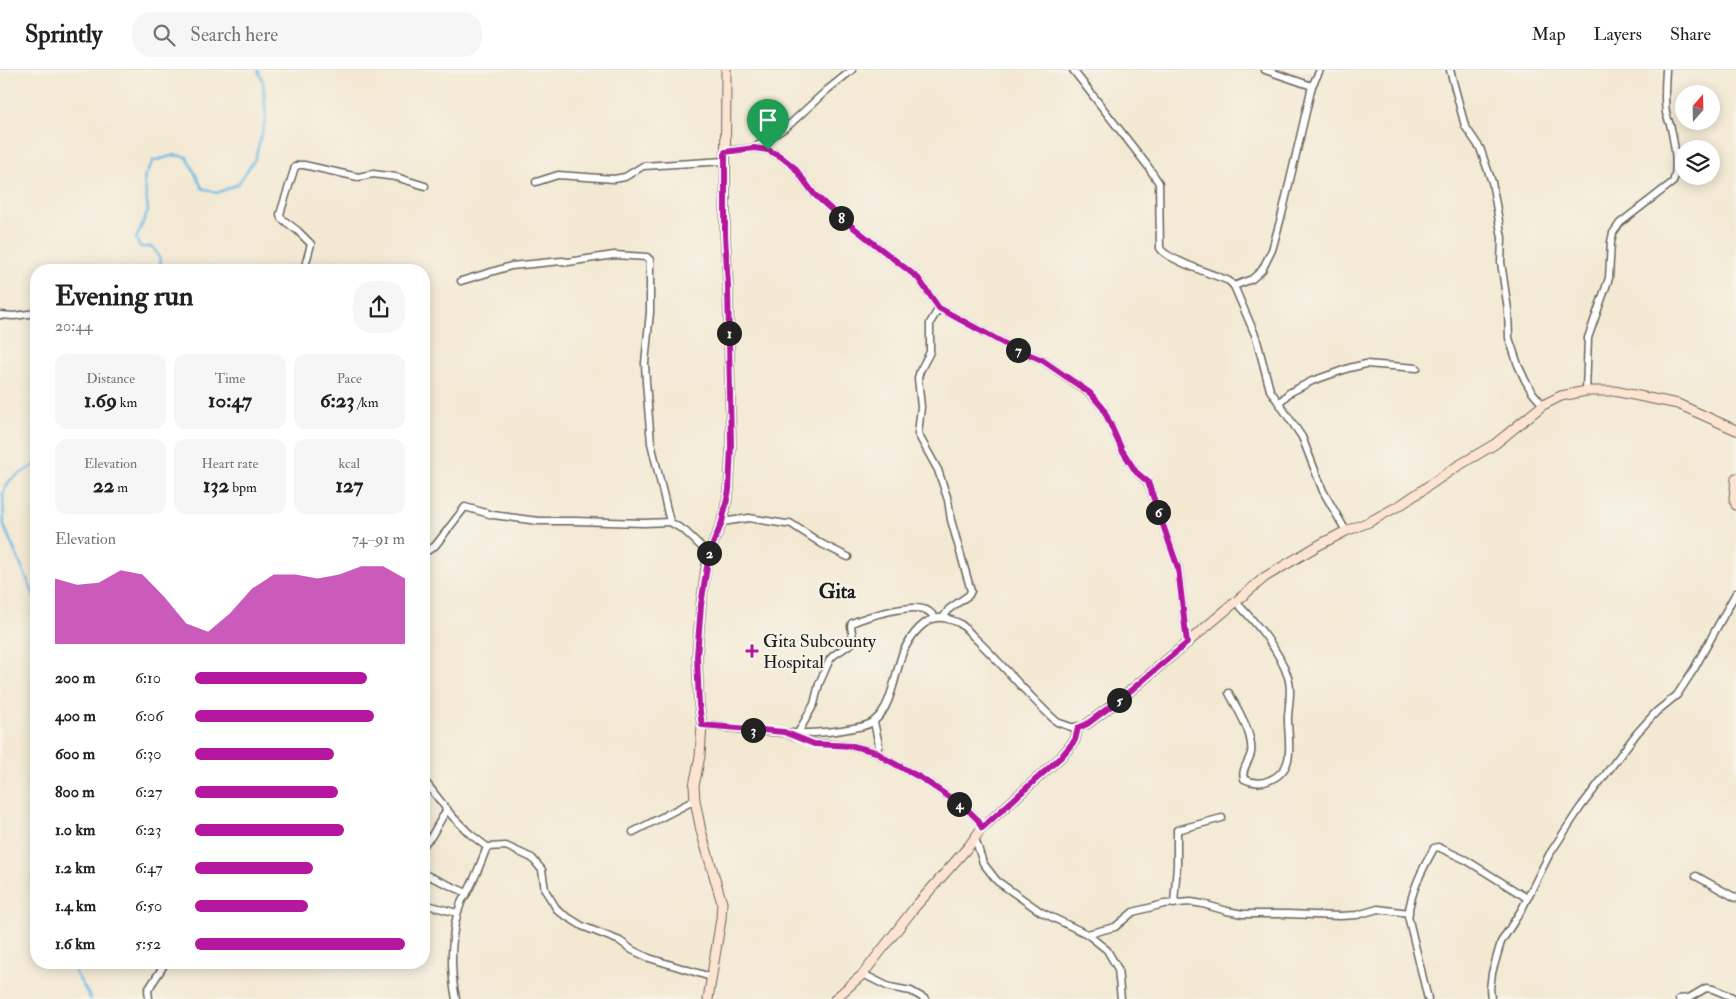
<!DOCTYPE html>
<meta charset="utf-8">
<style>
body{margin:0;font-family:"IM FELL Double Pica",serif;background:#f6f6f6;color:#202124;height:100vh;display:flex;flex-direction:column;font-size:19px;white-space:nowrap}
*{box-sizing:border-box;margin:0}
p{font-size:16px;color:#757577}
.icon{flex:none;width:28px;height:28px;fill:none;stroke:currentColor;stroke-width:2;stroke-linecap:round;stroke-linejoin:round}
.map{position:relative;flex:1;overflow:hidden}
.sheet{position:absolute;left:30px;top:194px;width:400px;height:705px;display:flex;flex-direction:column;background:#fff;border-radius:20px;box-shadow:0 2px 12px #0003}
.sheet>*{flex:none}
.needle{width:32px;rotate:20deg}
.tools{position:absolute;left:1675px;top:15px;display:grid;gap:10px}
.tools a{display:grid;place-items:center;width:45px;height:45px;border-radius:50%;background:#fff;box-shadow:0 2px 12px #0003;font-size:25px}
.pin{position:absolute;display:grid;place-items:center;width:42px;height:42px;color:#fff;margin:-51px -21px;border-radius:50% 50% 50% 0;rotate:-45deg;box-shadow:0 0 5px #0007}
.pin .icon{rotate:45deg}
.km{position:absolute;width:25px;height:25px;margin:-12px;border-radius:50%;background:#222;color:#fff;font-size:14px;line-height:25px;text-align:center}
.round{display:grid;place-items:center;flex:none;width:52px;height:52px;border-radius:20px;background:#f6f6f6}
.summary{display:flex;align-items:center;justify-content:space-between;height:85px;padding:0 25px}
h1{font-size:28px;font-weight:700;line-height:38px}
.stats{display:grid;grid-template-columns:repeat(3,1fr);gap:8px;height:85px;padding:5px 25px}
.stats div{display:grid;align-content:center;border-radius:12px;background:#f6f6f6;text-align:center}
.stats b{font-size:21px;font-weight:700}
.stats small{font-size:14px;font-weight:400}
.stats p{font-size:14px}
.chart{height:140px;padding:10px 25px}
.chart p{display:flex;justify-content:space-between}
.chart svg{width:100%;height:90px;margin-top:5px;fill:#b5179e;opacity:.7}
ul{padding:0 25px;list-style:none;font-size:16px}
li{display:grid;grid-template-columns:80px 60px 1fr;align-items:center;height:38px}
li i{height:12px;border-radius:6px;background:#b5179e}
header{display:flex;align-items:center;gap:30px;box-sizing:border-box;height:70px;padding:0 25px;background:#fff;border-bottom:1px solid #e0e0e0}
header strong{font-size:24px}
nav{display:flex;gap:28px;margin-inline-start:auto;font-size:18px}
.search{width:350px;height:45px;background:#f6f6f6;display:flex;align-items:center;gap:12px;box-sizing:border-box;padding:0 18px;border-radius:20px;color:#757577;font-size:19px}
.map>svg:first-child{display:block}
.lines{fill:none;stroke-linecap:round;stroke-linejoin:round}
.stream{stroke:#6dbbe7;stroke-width:2.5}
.street-casing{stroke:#67645c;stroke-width:9}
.secondary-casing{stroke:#67645c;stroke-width:11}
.street{stroke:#fff;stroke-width:6}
.secondary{stroke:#fde4d0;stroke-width:9}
.route-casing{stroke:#fff;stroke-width:10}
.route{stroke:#b5179e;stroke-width:6}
.poi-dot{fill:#b5179e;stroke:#f7f3e8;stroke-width:2}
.labels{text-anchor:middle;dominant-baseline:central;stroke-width:4;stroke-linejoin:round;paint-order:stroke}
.poi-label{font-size:18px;fill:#1c1c1c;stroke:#f7f3e8;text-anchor:start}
.quarter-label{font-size:20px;font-weight:bold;fill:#1c1c1c;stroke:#f7f3e8}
</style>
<header>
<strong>Sprintly</strong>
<div class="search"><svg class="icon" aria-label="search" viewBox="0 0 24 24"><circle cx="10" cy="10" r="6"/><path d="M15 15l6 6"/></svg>Search here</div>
<nav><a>Map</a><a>Layers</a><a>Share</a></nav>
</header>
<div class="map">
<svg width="1736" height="929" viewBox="0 0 1736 929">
<rect width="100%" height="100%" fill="#f7f3e8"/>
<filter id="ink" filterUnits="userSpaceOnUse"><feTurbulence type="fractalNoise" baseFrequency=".02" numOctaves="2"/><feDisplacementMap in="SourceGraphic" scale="10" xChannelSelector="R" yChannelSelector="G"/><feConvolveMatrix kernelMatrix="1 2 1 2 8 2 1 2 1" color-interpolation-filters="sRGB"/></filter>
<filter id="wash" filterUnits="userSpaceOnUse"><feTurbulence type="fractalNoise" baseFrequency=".0096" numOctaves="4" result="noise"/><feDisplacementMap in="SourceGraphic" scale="20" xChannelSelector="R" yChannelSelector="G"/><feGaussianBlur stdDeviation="1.12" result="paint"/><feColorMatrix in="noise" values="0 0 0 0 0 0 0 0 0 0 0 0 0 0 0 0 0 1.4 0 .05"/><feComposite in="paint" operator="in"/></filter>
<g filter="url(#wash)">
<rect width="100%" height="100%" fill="#f3e9d3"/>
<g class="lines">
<g class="stream">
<polyline points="158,200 161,191 153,177 140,177 136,169 148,141 144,108 153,91 175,85 187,87 202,118 217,123 238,114 255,89 266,48 263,12 258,0"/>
<polyline points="36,313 35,316 36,328"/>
<polyline points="36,394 10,410 3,423 4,456 36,530"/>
<polyline points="36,805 33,808 36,818"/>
<polyline points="74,892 75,902 91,929"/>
</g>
</g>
</g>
<g filter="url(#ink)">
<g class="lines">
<defs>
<g id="street">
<path d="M1073,0L1147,95L1159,113L1160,178C1165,189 1215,205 1229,211L1234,216L1256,267L1270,320L1302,367L1323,421L1346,461"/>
<polyline points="1265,0 1312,16 1320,0"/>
<polyline points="1450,0 1465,56 1480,78 1492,112 1502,168 1501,192 1508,240 1509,268 1518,295 1525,310 1532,322 1543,335"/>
<polyline points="754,78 788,56 827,20 852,0"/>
<polyline points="725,81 754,78 768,80 780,86 794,97 814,124 835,143 918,208 939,238 1007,275 1042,290 1089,323 1103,338 1122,380 1136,402 1148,413 1170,475 1178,497 1187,573"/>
<polyline points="536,112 558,105 614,109 625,107 643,96 725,91"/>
<polyline points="304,200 311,174 298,161 281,148 280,144 295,97 299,95 304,95 358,107 373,104 396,107 425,116"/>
<polyline points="461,211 511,196 562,191 568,192 614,185 647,187 650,190 650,242 645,293 646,312 651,373 670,452"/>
<polyline points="1234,216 1252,209 1262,200 1272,180 1282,144 1312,16"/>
<polyline points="939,238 930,253 930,282 920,301 918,308 921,337 918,364 938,400 948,430 951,450 971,521 969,525 949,539 943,548"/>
<polyline points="0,245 14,246 36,243"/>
<path d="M1586,321L1588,268L1609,208L1611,172L1613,163L1620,153L1673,112C1679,97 1674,73 1671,58C1670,53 1667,48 1666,43C1664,28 1665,15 1666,0"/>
<polyline points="1279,333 1289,323 1312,311 1349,298 1366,294 1417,298"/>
<polyline points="722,452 749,448 786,454 790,453 822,474 848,487"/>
<polyline points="424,483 435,476 465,437 493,445 538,451 574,451 644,453 670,452 685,461 709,484"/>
<path d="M1229,623C1237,638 1254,665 1251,683C1249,692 1241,699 1244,709C1252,713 1262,714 1270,710C1298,698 1287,670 1288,646C1289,633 1292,619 1288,607C1278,578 1257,554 1236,532"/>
<polyline points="874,652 879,675 876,682"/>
<path d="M702,655C752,660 803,669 853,658C859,657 869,656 874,651C892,638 895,602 903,582C910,567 925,545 944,548C948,549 955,551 959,553C966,557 972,566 978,571C1005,597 1029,627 1057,652L1071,657H1080"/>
<path d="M798,663L814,634L819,614L830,589L834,585L852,573L853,569L851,556L852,553C867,546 907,535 923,539C929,540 932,544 935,548"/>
<polyline points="789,665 814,673 853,676 876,682 886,689 921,708 967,739 978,750 982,758"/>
<polyline points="424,710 452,746 470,764 487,777 506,776 532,788 542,800 545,820 558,841 582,856 620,871 632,880 649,888 711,907"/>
<polyline points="633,762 695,730"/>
<polyline points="975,768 983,793 997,811 1041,842 1087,864 1107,880 1118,899 1121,929"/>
<polyline points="424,774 431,767 447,739"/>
<polyline points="424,804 467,823"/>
<polyline points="1696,806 1736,828"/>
<polyline points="424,834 457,843"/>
<polyline points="1174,834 1177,795 1177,760 1222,748"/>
<polyline points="1087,864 1115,857 1133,842 1164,834 1191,832 1203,834 1227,841 1243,844 1287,844 1340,846 1357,845 1378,839 1409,843"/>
<polyline points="863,904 889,917 911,921 925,929"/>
<polyline points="149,929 148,920 166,892"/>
<path d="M456,929C450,901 450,860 461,833C462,829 465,827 467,823C475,809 481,792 487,777"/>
<path d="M1428,929L1408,846C1411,821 1422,800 1434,778L1438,777L1466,790L1527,828"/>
<polyline points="1491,929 1490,919 1492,903 1501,872 1522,839 1549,785 1580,738 1637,663 1656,642 1677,625 1694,599 1736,523"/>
<polyline points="1679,929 1689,928 1706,918 1713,919 1732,927"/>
</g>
<g id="secondary">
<polyline points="1736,408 1734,429 1736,435"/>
<polyline points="1087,654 1123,627 1265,507 1319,475 1346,461 1369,452 1402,434 1456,397 1495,374 1543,335 1561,326 1586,321 1614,321 1678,334 1736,360"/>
<polyline points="708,929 721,849 722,833 701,761 695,730 694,716 700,686 702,655 699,635 697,586 701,535 706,498 709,484 722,452 729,420 731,376 728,215 725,165 726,0"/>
<polyline points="835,929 863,904 915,837 969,776 982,758 1062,686 1075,670 1078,657"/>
</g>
</defs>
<use href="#street" class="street-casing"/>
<use href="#secondary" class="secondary-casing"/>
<use href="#street" class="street"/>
<use href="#secondary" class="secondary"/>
</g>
</g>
<g class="lines" filter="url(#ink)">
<defs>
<polygon id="route" points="754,78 768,80 780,86 794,97 814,124 835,143 918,208 939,238 1007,275 1042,290 1090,323 1103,338 1122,380 1136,402 1148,412 1170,475 1178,498 1187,573 1123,627 1087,654 1078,658 1075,670 1062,686 982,758 978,750 967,739 921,708 886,689 876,682 853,676 814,674 784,662 702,655 699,635 697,586 701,535 709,484 722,452 729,420 731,376 728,216 725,165 725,82"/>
</defs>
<use href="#route" class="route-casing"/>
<use href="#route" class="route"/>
</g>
<path class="poi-dot" d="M749.5 573.5h5v5h5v5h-5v5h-5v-5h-5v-5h5z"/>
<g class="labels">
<g class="poi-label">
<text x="763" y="571">Gita Subcounty<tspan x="763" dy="21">Hospital</tspan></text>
</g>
<g class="quarter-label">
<text x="837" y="521">Gita</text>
</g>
</g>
</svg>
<div class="tools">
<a><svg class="needle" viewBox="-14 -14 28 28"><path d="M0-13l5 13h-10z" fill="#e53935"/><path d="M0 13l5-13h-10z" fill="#757577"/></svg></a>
<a><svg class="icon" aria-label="layers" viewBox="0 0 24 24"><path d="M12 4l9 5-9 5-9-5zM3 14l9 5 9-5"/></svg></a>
</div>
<div class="pin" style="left:768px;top:80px;background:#1e9e55"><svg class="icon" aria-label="arrive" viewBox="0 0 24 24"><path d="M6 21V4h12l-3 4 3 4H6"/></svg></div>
<b class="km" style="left:729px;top:263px">1</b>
<b class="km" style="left:709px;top:483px">2</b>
<b class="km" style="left:753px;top:660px">3</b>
<b class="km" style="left:959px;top:734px">4</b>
<b class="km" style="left:1119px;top:630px">5</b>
<b class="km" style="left:1158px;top:442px">6</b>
<b class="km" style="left:1018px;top:280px">7</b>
<b class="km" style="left:841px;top:148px">8</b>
<section class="sheet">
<div class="summary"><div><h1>Evening run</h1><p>20:44</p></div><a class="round"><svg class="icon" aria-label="share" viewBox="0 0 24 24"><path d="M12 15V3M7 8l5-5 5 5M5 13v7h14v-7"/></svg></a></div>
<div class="stats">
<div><p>Distance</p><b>1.69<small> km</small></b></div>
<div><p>Time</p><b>10:47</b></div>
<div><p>Pace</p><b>6:23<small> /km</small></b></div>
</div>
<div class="stats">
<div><p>Elevation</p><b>22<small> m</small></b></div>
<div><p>Heart rate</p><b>132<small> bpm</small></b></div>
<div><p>kcal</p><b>127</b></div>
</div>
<div class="chart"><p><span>Elevation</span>74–91 m</p>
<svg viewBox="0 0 160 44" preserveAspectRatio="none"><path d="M0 44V12L10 15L20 14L30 8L40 10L50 21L60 34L70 38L80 29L90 17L100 10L110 10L120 12L130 10L140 6L150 6L160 12V44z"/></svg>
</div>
<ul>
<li><b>200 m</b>6:10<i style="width:82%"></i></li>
<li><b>400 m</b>6:06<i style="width:85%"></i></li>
<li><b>600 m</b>6:30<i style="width:66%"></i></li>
<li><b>800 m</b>6:27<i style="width:68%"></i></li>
<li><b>1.0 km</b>6:23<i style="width:71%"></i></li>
<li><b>1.2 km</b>6:47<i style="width:56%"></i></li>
<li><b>1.4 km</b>6:50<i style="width:54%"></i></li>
<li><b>1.6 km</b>5:52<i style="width:100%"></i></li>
</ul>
</section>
</div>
